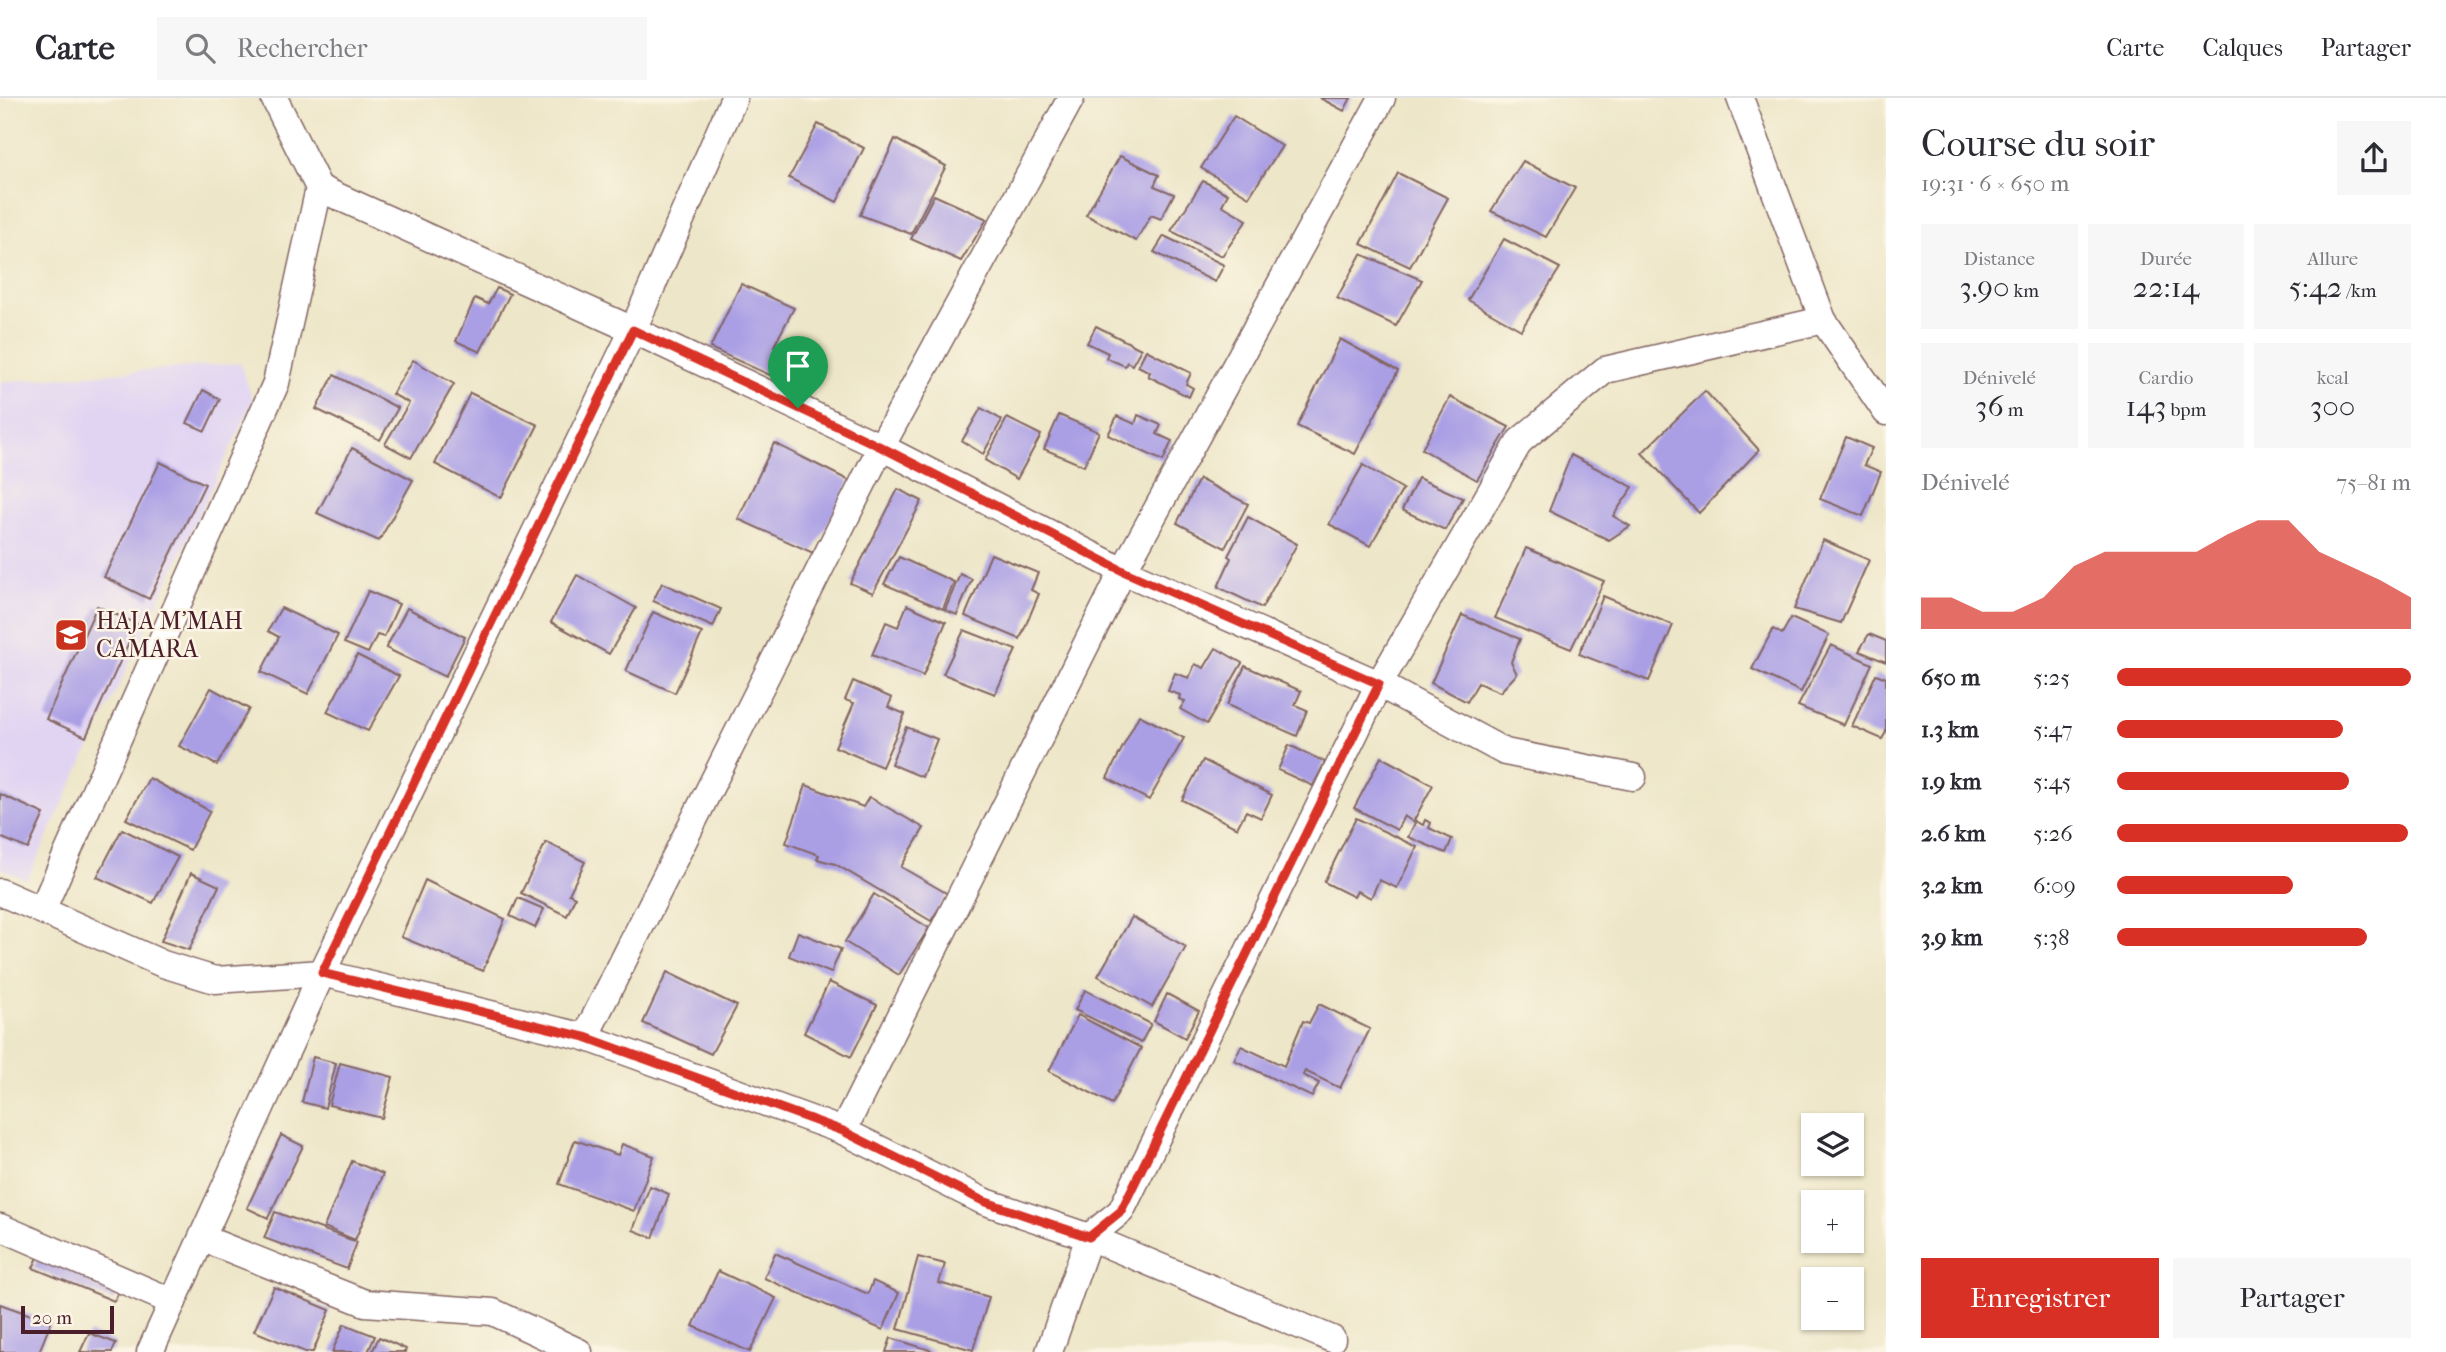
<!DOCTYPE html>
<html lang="fr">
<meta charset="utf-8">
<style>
body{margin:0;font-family:"IM FELL French Canon",serif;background:#f7f7f7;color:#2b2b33;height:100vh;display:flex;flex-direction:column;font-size:26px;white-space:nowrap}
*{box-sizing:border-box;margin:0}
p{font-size:23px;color:#7c7c81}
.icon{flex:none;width:38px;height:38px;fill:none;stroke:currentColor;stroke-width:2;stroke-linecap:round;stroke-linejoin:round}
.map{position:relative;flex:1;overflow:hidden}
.panel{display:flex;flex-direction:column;background:#fff;width:560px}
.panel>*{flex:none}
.controls{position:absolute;left:1801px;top:1015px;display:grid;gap:14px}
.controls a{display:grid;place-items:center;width:63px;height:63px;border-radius:0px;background:#fff;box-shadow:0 2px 5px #0004;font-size:35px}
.scale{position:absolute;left:21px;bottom:18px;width:93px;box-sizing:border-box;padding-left:7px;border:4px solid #4a1f2b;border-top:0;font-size:19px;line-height:24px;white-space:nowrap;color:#4a1f2b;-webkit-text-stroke:5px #fcf5e5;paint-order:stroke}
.pin{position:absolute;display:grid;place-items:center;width:60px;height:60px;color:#fff;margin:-72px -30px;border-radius:50% 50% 50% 0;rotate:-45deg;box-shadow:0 0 7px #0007}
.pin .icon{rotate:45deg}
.round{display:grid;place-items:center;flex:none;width:74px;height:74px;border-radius:0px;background:#f7f7f7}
.overview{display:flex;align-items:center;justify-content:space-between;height:119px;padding:0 35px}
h1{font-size:38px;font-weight:600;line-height:52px}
.metrics{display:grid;grid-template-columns:repeat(3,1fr);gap:10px;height:119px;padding:7px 35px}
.metrics div{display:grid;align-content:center;border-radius:0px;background:#f7f7f7;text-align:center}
.metrics b{font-size:30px;font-weight:600}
.metrics small{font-size:19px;font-weight:400}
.metrics p{font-size:19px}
.chart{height:196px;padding:14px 35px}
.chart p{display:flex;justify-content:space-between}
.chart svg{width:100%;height:126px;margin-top:7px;fill:#d93025;opacity:.7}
.primary-button{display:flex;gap:14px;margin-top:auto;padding:14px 35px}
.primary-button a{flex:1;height:80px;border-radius:0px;background:#d93025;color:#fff;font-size:28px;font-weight:600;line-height:80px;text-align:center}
.primary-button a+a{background:#f7f7f7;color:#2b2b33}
ul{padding:0 35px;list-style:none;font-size:23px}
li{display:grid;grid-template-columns:112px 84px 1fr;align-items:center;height:52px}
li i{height:18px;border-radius:9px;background:#d93025}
header{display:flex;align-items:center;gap:42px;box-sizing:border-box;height:98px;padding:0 35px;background:#fff;border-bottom:2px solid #e1e1e2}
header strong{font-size:33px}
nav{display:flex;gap:38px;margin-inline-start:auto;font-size:24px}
.search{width:490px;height:63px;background:#f7f7f7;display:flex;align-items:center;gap:18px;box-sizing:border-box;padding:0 24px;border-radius:0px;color:#7c7c81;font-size:26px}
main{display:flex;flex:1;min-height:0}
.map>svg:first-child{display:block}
.built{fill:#e1d4f3}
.building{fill:#aa9fe5}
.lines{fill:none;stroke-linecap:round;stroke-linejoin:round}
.street-casing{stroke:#836562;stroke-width:29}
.street{stroke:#fff;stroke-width:26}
.route-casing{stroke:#fff;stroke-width:14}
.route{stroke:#d93025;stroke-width:9}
.labels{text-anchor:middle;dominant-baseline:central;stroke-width:5;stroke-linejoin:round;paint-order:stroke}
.poi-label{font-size:24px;fill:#4a1f2b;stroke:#fcf5e5;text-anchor:start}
</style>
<header>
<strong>Carte</strong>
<div class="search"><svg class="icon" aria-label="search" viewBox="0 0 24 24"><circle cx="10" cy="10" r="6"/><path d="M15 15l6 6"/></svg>Rechercher</div>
<nav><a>Carte</a><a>Calques</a><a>Partager</a></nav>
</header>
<main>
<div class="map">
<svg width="1886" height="1254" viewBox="0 0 1886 1254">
<rect width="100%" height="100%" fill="#fcf5e5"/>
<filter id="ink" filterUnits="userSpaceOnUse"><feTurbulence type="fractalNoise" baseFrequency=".0143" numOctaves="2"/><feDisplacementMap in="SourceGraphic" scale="14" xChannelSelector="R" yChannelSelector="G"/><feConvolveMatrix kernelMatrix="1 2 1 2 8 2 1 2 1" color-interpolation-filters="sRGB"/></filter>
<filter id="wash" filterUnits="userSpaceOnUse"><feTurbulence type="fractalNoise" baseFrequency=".00686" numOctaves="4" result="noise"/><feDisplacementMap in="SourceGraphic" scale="28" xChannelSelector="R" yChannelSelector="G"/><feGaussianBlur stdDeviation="1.57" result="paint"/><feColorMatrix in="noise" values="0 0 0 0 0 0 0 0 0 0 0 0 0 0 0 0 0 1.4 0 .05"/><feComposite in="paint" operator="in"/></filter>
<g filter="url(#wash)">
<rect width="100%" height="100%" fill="#ede6c8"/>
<polygon class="built" points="240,265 253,303 27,782 0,770 0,284"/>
<g id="blocks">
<g class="building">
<polygon points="1320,0 1351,0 1344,13"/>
<polygon points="1234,18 1282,48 1249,99 1201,70"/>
<polygon points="818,26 864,50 837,104 789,80"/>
<polygon points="895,41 946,68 911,136 860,117"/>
<polygon points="1120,58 1159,77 1154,88 1174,96 1161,121 1151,117 1136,143 1086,117"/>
<polygon points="1523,63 1575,90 1546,139 1491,113"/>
<polygon points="1398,75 1448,100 1410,169 1361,146"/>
<polygon points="1203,83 1228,96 1222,107 1247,122 1222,158 1171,133"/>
<polygon points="934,97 987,121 961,163 911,141"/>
<polygon points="1164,138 1224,167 1215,184 1154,154"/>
<polygon points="1504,141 1560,170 1521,232 1468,202"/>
<polygon points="1361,156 1422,182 1396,228 1337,200"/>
<polygon points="741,186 794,210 774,248 785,253 772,278 710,250"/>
<polygon points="497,190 510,196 480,254 456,243 475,200 488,206"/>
<polygon points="1096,228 1141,251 1132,267 1127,264 1125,268 1106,260 1108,255 1087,245"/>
<polygon points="1340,241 1398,273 1355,356 1297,328"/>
<polygon points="1146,252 1191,275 1186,286 1193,290 1189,299 1148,278 1150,274 1138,268"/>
<polygon points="413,262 454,286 411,360 385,346 409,305 392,296"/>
<polygon points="334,277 398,310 380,342 316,311"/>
<polygon points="203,292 220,301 205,333 187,325"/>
<polygon points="1705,293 1759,352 1699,415 1642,355"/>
<polygon points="470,295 538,327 501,400 435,366"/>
<polygon points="1450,299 1509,329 1477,382 1422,351"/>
<polygon points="981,310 1002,322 983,356 962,343"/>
<polygon points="1059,317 1099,334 1084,368 1044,351"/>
<polygon points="1138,317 1161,327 1157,336 1172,343 1163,363 1108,337 1117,318 1135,326"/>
<polygon points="1007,320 1041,337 1017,381 985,362"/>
<polygon points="1846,339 1872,350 1864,367 1881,374 1863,418 1820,401"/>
<polygon points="774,345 850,383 813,455 738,421"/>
<polygon points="352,350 413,382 379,443 317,415"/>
<polygon points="1571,357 1633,389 1613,418 1630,428 1609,442 1549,413"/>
<polygon points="160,364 205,386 149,501 104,479"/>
<polygon points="1363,367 1403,391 1370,448 1329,426"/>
<polygon points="1418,380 1463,400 1445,432 1402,412"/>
<polygon points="1199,381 1248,406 1225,450 1177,425"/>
<polygon points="898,391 922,403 873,495 850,485"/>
<polygon points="1248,419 1297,446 1262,510 1218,489 1231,460 1228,458"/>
<polygon points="1823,442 1869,462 1841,525 1794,511"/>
<polygon points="1526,450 1604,483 1571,551 1495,520"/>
<polygon points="991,456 1038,475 1031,492 1039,496 1020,541 965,518"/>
<polygon points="899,459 954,484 943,511 884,486"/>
<polygon points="960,476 972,481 957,517 945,512"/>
<polygon points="577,477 636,510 609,556 551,524"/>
<polygon points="662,485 721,511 713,529 653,503"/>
<polygon points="368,493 399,506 384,539 377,537 368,555 344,545"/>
<polygon points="1603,498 1673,527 1649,583 1579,556"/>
<polygon points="907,507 946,524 923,578 872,557 886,524 898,529"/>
<polygon points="97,508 137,526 86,639 46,621"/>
<polygon points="281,510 338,537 308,596 261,574 279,539 268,533"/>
<polygon points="407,510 465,539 445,579 386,550"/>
<polygon points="653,514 702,535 675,595 626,573"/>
<polygon points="1462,517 1520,541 1511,564 1517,576 1500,594 1478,585 1467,604 1431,585"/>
<polygon points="1791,520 1829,537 1801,594 1752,571 1773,531 1782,536"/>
<polygon points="964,532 1016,552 995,596 943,576"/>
<polygon points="1869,536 1886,543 1886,564 1859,553"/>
<polygon points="1831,547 1872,566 1844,627 1798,608"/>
<polygon points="1216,550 1242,565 1207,626 1180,611 1185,603 1179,601 1180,597 1168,593 1175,575 1189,580 1195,566 1204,570"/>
<polygon points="357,557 399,578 368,633 327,614"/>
<polygon points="1245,568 1301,593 1295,607 1307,612 1297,638 1227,607"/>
<polygon points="1876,576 1886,580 1886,634 1882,641 1852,628"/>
<polygon points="853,583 892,600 888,609 905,616 882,669 835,649 854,605 845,602"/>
<polygon points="211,590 249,611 217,667 179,648"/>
<polygon points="1139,617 1184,640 1149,702 1107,680"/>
<polygon points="906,629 937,641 922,679 891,666"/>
<polygon points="1289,647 1325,664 1313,688 1278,672"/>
<polygon points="1381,659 1433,687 1413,724 1404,718 1397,732 1354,710"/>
<polygon points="1203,662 1272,697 1261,720 1246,713 1237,730 1182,702"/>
<polygon points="149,680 210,713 190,752 126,721"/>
<polygon points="806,687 863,709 869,699 924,730 901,769 948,796 931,823 835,766 817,761 819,757 786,745"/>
<polygon points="0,696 44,716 28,751 0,739"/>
<polygon points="1356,720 1417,749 1397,790 1379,782 1371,800 1357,793 1354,799 1324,784"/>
<polygon points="1425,722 1431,725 1429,730 1452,741 1446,755 1408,739 1416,723 1423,727"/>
<polygon points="122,731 178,759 153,805 97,779"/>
<polygon points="546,744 585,764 569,796 575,799 567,818 521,795"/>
<polygon points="191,775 219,788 189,852 161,843"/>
<polygon points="425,782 505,821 483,873 401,839"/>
<polygon points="874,796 929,830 899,877 845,844"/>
<polygon points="518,800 544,811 535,830 510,818"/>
<polygon points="1132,819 1186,849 1152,909 1098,878"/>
<polygon points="798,834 841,851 831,875 789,858"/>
<polygon points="667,874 737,908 711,956 643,925"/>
<polygon points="829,884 877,907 851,959 804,935"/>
<polygon points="1085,892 1151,926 1141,945 1075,912"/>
<polygon points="1167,896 1199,913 1185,940 1154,923"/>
<polygon points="1319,906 1370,931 1340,990 1305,973 1303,977 1319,985 1312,999 1234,962 1241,948 1284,968 1303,923 1309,925"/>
<polygon points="1078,917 1141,950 1112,1006 1049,973"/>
<polygon points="313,959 336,965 325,1010 302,1004"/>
<polygon points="340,965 393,979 382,1020 329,1007"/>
<polygon points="281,1037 303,1048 268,1120 247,1110"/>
<polygon points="575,1042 618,1057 622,1046 654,1058 634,1113 559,1086"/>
<polygon points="352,1063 383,1076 355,1142 324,1129"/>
<polygon points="650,1088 669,1096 653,1140 633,1132"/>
<polygon points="275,1114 357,1144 347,1171 264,1140"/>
<polygon points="40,1155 121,1189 114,1203 33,1170"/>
<polygon points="775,1155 868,1196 873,1183 899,1195 883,1232 764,1180"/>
<polygon points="918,1159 945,1166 939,1185 989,1199 973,1252 898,1231"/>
<polygon points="718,1173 776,1200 750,1254 693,1228"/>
<polygon points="274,1189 330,1212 313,1254 305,1254 254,1233"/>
<polygon points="0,1206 51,1224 39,1254 0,1254"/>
<polygon points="344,1226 375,1238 368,1254 332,1254"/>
<polygon points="89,1235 116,1245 112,1254 80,1254"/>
<polygon points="379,1239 406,1251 405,1254 372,1254"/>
<polygon points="891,1240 933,1253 932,1254 886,1254"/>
</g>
</g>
</g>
<g filter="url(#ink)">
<use href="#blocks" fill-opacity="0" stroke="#836562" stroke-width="2"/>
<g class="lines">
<defs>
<g id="street">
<polyline points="1740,0 1823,222 1886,314"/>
<polyline points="319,90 633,232 881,349 1123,473 1379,586 1505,654 1633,679"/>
<polyline points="0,794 163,866 215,882 322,875 585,939 843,1033 983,1103 1089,1139 1332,1241"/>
<polyline points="42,812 276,285 319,90 274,0"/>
<polyline points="585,939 881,349 1071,0"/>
<polyline points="843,1033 1123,473 1382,0"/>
<polyline points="0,1129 173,1204"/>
<polyline points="202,1140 365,1205 493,1214 579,1254"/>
<polyline points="150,1254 322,875 633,232 734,0"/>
<polyline points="1049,1254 1089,1139 1121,1113 1379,586 1520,343 1605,272 1823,222"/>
</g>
</defs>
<use href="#street" class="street-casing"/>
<use href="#street" class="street"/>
</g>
</g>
<g class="lines" filter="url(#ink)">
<defs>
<polygon id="route" points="633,232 881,349 1123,473 1379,586 1121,1113 1089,1139 983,1103 843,1033 585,939 322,875"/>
</defs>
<use href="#route" class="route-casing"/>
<use href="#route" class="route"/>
</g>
<defs>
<symbol id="university-square" viewBox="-11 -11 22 22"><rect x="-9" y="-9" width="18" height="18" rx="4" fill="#c8321e" stroke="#fcf5e5"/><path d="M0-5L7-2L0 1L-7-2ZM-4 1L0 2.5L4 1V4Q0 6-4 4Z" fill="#fff"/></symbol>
</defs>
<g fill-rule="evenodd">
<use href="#university-square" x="52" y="518" width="38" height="38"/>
</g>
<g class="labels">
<g class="poi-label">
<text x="96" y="523">HAJA M'MAH<tspan x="96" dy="28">CAMARA</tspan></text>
</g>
</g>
</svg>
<div class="controls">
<a><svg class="icon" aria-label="layers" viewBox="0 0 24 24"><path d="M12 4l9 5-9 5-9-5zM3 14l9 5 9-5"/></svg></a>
<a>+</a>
<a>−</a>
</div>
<div class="scale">20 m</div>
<div class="pin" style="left:798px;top:310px;background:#1e9e55"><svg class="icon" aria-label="arrive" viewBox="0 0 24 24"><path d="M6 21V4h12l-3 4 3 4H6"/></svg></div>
</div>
<section class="panel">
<div class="overview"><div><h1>Course du soir</h1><p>19:31 · 6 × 650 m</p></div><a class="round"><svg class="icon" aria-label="share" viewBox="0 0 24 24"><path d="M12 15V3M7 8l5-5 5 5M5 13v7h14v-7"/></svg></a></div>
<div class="metrics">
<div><p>Distance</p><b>3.90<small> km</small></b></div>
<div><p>Durée</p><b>22:14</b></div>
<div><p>Allure</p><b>5:42<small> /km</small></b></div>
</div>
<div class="metrics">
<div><p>Dénivelé</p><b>36<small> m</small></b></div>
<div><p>Cardio</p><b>143<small> bpm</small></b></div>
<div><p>kcal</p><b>300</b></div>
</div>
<div class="chart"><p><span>Dénivelé</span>75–81 m</p>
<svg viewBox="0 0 160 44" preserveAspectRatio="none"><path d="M0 44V33L10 33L20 38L30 38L40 33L50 22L60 17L70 17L80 17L90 17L100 11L110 6L120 6L130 17L140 22L150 27L160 33V44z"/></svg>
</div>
<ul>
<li><b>650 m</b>5:25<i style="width:100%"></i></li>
<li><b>1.3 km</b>5:47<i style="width:77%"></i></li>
<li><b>1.9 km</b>5:45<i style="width:79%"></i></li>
<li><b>2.6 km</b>5:26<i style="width:99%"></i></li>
<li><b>3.2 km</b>6:09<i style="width:60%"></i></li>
<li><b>3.9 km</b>5:38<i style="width:85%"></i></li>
</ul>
<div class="primary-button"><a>Enregistrer</a><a>Partager</a></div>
</section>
</main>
